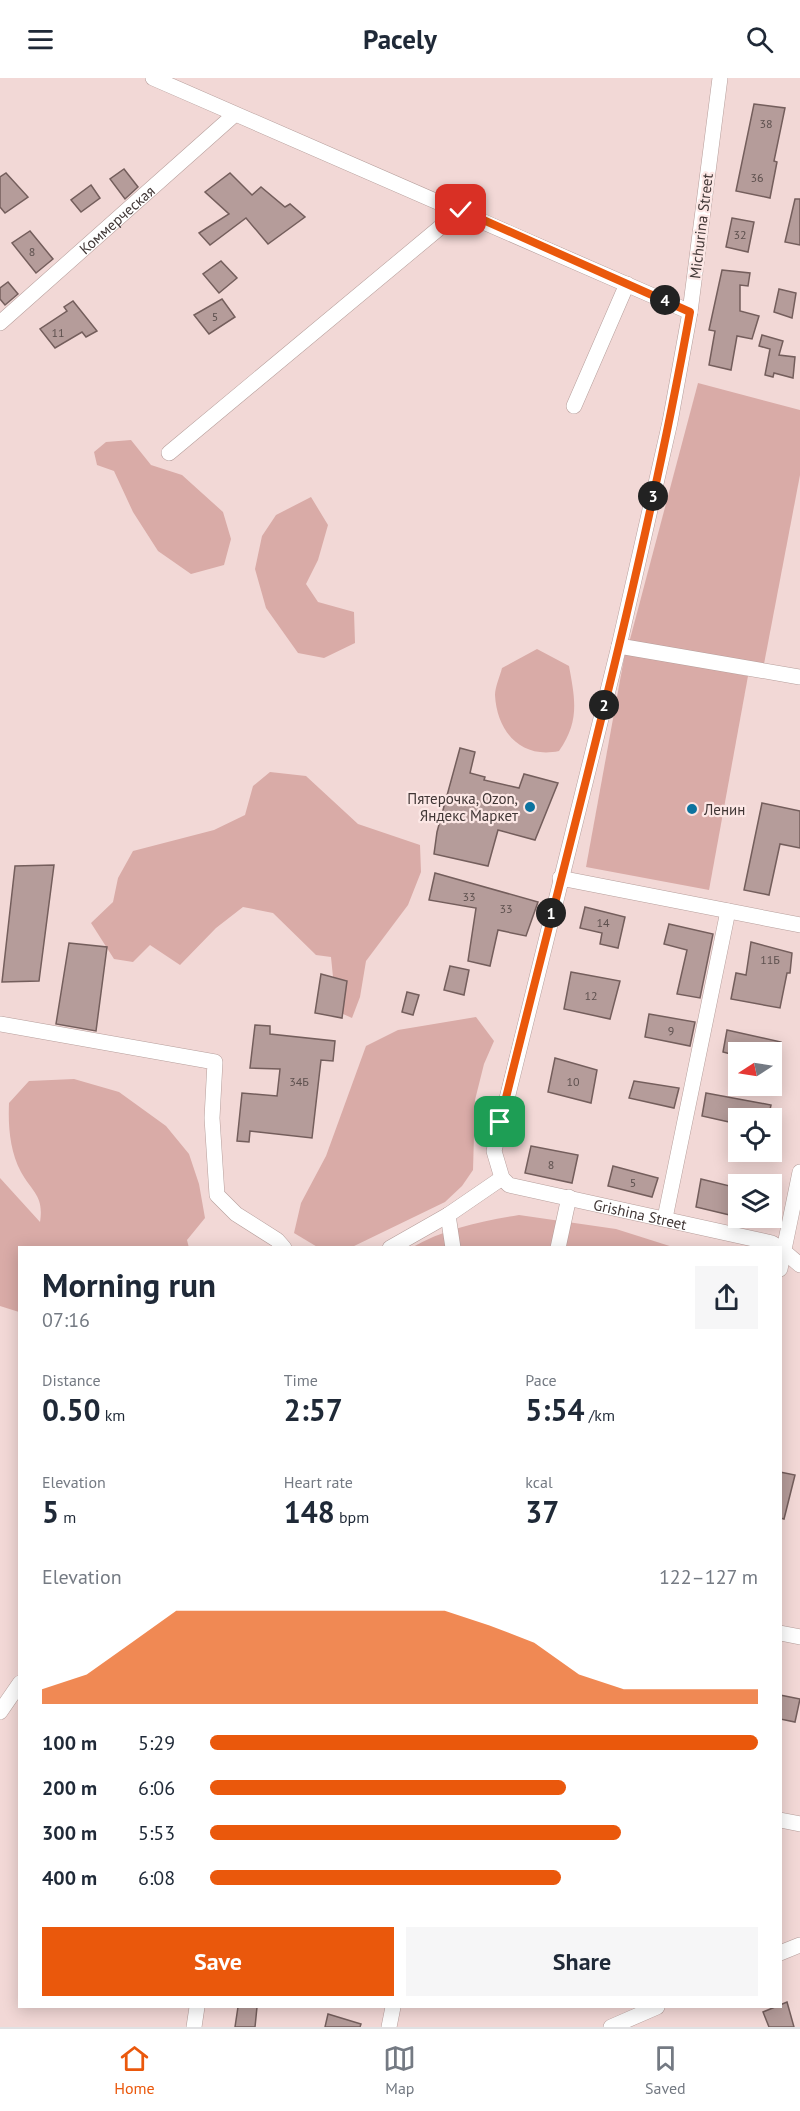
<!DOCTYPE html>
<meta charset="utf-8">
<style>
body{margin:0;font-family:"PT Sans",sans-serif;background:#f6f6f7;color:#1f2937;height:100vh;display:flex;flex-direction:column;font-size:22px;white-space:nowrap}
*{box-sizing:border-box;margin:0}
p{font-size:20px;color:#747a83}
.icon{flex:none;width:33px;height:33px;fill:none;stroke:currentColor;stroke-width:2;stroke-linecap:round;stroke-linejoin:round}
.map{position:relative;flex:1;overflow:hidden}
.details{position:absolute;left:18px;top:1168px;width:764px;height:762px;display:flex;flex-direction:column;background:#fff;border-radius:0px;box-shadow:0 3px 15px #0003}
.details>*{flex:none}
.needle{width:39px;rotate:258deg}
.fabs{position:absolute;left:728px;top:964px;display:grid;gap:12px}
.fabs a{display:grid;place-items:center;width:54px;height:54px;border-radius:0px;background:#fff;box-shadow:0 3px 15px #0003;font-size:30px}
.pin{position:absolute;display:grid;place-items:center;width:51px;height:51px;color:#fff;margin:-26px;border-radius:12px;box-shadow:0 3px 9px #0006}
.km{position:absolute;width:30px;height:30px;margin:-15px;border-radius:50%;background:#222;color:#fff;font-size:16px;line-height:30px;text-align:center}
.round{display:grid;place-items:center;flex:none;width:63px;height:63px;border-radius:0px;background:#f6f6f7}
.overview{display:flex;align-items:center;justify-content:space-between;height:102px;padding:0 24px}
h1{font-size:33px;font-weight:700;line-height:45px}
.metrics{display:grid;grid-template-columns:repeat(3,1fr);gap:9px;height:102px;padding:6px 24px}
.metrics div{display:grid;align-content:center}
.metrics b{font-size:30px;font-weight:700}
.metrics small{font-size:16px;font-weight:400}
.metrics p{font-size:16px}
.chart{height:168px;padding:12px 24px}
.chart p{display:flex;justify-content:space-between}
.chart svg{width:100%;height:108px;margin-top:6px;fill:#ea580c;opacity:.7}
.action{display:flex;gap:12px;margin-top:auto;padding:12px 24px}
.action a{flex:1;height:69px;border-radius:0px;background:#ea580c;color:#fff;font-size:24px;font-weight:700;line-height:69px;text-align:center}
.action a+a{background:#f6f6f7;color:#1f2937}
ul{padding:0 24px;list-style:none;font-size:20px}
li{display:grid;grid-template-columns:96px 72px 1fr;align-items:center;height:45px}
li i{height:15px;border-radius:8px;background:#ea580c}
header{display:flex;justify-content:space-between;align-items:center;height:78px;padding:0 24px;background:#fff;font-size:27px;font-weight:700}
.menu{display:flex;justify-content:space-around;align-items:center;height:84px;border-top:2px solid #e0e1e3;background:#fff;font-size:16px;color:#747a83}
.menu a{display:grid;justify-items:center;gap:3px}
.menu .current{color:#ea580c}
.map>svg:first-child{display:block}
.green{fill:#d9aba7}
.building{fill:#b59c9a;stroke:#745e5c;stroke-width:1.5}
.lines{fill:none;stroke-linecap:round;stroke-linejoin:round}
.minor-casing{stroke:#b69e9b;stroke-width:16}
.minor{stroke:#fff;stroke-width:15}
.route-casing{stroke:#fff;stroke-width:12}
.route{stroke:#ea580c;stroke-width:8}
.poi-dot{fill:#0c739f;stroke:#fce7e5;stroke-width:2}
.labels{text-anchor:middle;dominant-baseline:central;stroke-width:4.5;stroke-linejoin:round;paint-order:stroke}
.number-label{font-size:12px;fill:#5d504e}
.street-label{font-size:15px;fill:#403635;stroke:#fce7e5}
.poi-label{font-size:15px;fill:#403635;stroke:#fce7e5;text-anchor:end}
</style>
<header><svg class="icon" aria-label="menu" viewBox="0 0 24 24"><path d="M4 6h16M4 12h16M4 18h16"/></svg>Pacely<svg class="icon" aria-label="search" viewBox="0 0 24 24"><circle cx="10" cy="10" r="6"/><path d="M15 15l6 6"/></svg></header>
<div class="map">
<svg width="800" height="1949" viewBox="0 0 800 1949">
<rect width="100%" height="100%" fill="#f2d8d6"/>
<g class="green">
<polygon points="698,305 800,332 800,397 764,586 629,565"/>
<polygon points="131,362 151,387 182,397 223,434 231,461 224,487 191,496 158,473 133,434 114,393 97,387 94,374 106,364"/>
<polygon points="311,419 328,447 318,482 306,506 318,524 354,534 355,565 324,580 298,575 266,530 255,491 262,458 276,437"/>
<path d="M537,571L569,588C575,621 580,643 559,673C522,681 497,655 495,617C495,609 500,598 502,590Z"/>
<polygon points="625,575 748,598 709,812 586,789"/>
<polygon points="270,694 306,698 358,746 420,767 421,794 408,827 366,883 360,919 352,940 332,931 334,909 331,879 316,877 273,835 243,829 216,850 180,887 150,867 133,884 114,881 91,845 113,824 118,800 133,773 214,752 245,737 253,708"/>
<polygon points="476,939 494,963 484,986 475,1022 473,1092 462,1108 445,1124 350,1170 319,1170 294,1155 301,1125 326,1078 366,968 398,952"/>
<path d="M74,1001L119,1014L166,1048L189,1076L199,1106L205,1140L187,1162L189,1170H20L19,1234L0,1228V1100L40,1144C44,1118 33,1115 21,1094C10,1073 8,1049 9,1025L29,1003Z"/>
<path d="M519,1137L616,1151L676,1170H411C443,1151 482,1143 519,1137Z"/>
</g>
<g class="building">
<polygon points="754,26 785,30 774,83 777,84 770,120 736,113"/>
<polygon points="124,91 138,109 125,121 110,101"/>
<polygon points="6,95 28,119 5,135 0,129 0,99"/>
<polygon points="230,95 252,117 261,109 285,129 290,126 305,139 268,166 246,140 210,167 199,155 229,136 205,114"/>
<polygon points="91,107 100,120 81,134 71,122"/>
<polygon points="795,121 800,121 800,167 785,164"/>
<polygon points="732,140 754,144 748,174 726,169"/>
<polygon points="30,153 53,181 36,195 12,165"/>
<polygon points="221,183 237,200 219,215 203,196"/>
<polygon points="722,192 750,195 748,208 740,207 740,233 759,238 752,261 737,258 731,292 709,287 715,253 709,252"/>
<polygon points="8,204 18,216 5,227 0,221 0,210"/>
<polygon points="779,211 796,215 792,240 774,234"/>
<polygon points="222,221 235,239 209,256 194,237"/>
<polygon points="73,223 97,253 86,259 82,254 55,270 40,251 67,233 64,229"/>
<polygon points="762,257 783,263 779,277 795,279 793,300 774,295 773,299 765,297 770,271 759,268"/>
<polygon points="460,670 475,674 470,695 485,699 484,702 519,710 524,696 558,705 535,762 498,752 488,788 434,776 437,754"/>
<polygon points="762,725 800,733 800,770 780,766 769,817 744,812"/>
<polygon points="54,787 39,903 2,904 15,788"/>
<polygon points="435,795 538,824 526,858 498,852 490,888 468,883 476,830 429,822"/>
<polygon points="585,829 625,839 618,870 600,866 602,855 580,850"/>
<polygon points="669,846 713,856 700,920 677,916 687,872 664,866"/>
<polygon points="751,864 792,875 790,895 787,895 780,930 731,921 736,895 746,897"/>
<polygon points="69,865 107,869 96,953 56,946"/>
<polygon points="450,888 469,892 464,917 444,912"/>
<polygon points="571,894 620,903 610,941 564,931"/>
<polygon points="321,896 347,903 342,940 315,935"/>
<polygon points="407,914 419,917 413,937 402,934"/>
<polygon points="649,936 695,944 690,968 645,959"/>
<polygon points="255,947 270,948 270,956 335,963 333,983 321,982 312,1060 250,1053 249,1064 237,1063 242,1015 277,1018 280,991 250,990"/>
<polygon points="727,952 781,964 779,975 738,975 738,978 723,974"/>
<polygon points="555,980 597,992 591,1025 548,1014"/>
<polygon points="634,1003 679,1010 674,1030 629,1020"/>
<polygon points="706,1015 771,1027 768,1041 738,1041 738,1046 702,1038"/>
<polygon points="531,1068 578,1077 572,1105 525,1095"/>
<polygon points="613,1088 658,1100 652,1119 608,1108"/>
<polygon points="701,1101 738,1110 738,1139 696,1129"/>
<polygon points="780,1394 795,1397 784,1441 780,1440"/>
<polygon points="780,1617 800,1621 795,1644 780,1641"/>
<polygon points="787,1924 794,1949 769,1949 763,1934"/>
<polygon points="238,1929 257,1929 255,1949 235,1949"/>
<polygon points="328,1936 361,1946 360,1949 325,1949"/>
</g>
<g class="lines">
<defs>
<g id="minor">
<polyline points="153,0 690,234"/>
<path id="s1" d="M720,0L690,234L670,344L619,568L494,1073L502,1100L509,1107L772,1165L780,1170"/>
<path id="s2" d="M0,245L234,37"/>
<polyline points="574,328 627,206"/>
<polyline points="169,375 461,132"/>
<polyline points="619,568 800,599"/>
<polyline points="560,800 800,847"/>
<polyline points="0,946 215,984 212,1040 217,1117 236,1136 277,1162 284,1170"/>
<polyline points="448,1137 453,1170"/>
<polyline points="665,1140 728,833"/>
<polyline points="390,1170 448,1137 502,1100"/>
<polyline points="558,1170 569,1119"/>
<polyline points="780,1170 800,1187"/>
<polyline points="780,1191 800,1094"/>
<polyline points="780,1555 800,1559"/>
<polyline points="0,1634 20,1605"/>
<polyline points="780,1742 800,1746"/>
<polyline points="780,1875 800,1867"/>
<polyline points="194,1949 197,1929"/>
<polyline points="389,1949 393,1929"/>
<polyline points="611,1949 657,1929"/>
</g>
</defs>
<use href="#minor" class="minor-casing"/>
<use href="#minor" class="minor"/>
</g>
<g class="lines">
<defs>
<path id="route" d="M461,132L690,234C641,507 566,775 500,1044"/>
</defs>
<use href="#route" class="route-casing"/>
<use href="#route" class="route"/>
</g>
<g class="poi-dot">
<circle cx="530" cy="729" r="6"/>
<circle cx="692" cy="731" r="6"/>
</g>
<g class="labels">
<g class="number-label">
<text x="766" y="45">38</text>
<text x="757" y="99">36</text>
<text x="740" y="156">32</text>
<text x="32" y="173">8</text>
<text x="215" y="238">5</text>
<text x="58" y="254">11</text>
<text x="469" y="818">33</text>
<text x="506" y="830">33</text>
<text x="603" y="844">14</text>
<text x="770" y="881">11Б</text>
<text x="591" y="917">12</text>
<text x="671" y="952">9</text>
<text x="299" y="1003">34Б</text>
<text x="573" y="1003">10</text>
<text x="551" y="1086">8</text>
<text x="633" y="1104">5</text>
</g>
<g class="street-label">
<text stroke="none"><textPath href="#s2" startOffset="156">Коммерческая</textPath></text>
<text transform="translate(701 148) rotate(-83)">Michurina Street</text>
<text stroke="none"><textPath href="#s1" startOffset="1270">Grishina Street</textPath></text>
</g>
<g class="poi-label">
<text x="518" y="720">Пятерочка, Ozon,<tspan x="518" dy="17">Яндекс Маркет</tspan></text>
<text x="704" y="731" text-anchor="start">Ленин</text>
</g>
</g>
</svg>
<div class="fabs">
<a><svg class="needle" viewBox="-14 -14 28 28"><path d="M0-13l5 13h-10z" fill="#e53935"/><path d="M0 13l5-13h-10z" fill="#747a83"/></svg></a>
<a><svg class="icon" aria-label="locate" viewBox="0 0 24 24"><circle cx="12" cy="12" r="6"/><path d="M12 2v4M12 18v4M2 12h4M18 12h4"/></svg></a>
<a><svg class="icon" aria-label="layers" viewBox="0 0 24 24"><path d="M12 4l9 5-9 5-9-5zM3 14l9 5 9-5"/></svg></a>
</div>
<div class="pin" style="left:500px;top:1044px;background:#1e9e55"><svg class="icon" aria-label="arrive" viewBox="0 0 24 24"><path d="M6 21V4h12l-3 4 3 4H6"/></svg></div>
<div class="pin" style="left:461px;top:132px;background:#d93025"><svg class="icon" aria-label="check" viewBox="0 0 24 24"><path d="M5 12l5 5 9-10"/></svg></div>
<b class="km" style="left:551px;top:835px">1</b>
<b class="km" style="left:604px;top:627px">2</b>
<b class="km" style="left:653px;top:418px">3</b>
<b class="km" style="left:665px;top:222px">4</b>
<section class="details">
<div class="overview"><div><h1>Morning run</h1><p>07:16</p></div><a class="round"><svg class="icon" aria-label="share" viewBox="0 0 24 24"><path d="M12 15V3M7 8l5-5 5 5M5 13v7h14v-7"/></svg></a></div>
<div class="metrics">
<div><p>Distance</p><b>0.50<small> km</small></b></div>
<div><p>Time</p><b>2:57</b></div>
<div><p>Pace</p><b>5:54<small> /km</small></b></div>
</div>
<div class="metrics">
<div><p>Elevation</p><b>5<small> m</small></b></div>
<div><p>Heart rate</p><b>148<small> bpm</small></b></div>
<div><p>kcal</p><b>37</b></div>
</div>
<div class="chart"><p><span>Elevation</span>122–127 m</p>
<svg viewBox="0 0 160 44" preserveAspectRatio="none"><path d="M0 44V38L10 32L20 19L30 6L40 6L50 6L60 6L70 6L80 6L90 6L100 12L110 19L120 32L130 38L140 38L150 38L160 38V44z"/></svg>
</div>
<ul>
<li><b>100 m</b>5:29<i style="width:100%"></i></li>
<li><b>200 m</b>6:06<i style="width:65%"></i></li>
<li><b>300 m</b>5:53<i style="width:75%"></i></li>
<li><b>400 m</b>6:08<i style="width:64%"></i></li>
</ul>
<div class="action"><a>Save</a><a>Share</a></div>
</section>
</div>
<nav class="menu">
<a class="current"><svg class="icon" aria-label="home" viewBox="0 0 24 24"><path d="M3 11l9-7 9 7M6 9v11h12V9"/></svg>Home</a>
<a><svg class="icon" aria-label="map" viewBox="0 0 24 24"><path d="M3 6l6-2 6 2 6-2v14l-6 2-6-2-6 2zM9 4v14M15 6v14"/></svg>Map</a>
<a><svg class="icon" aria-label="saved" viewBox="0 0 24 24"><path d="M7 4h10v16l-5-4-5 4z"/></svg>Saved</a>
</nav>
